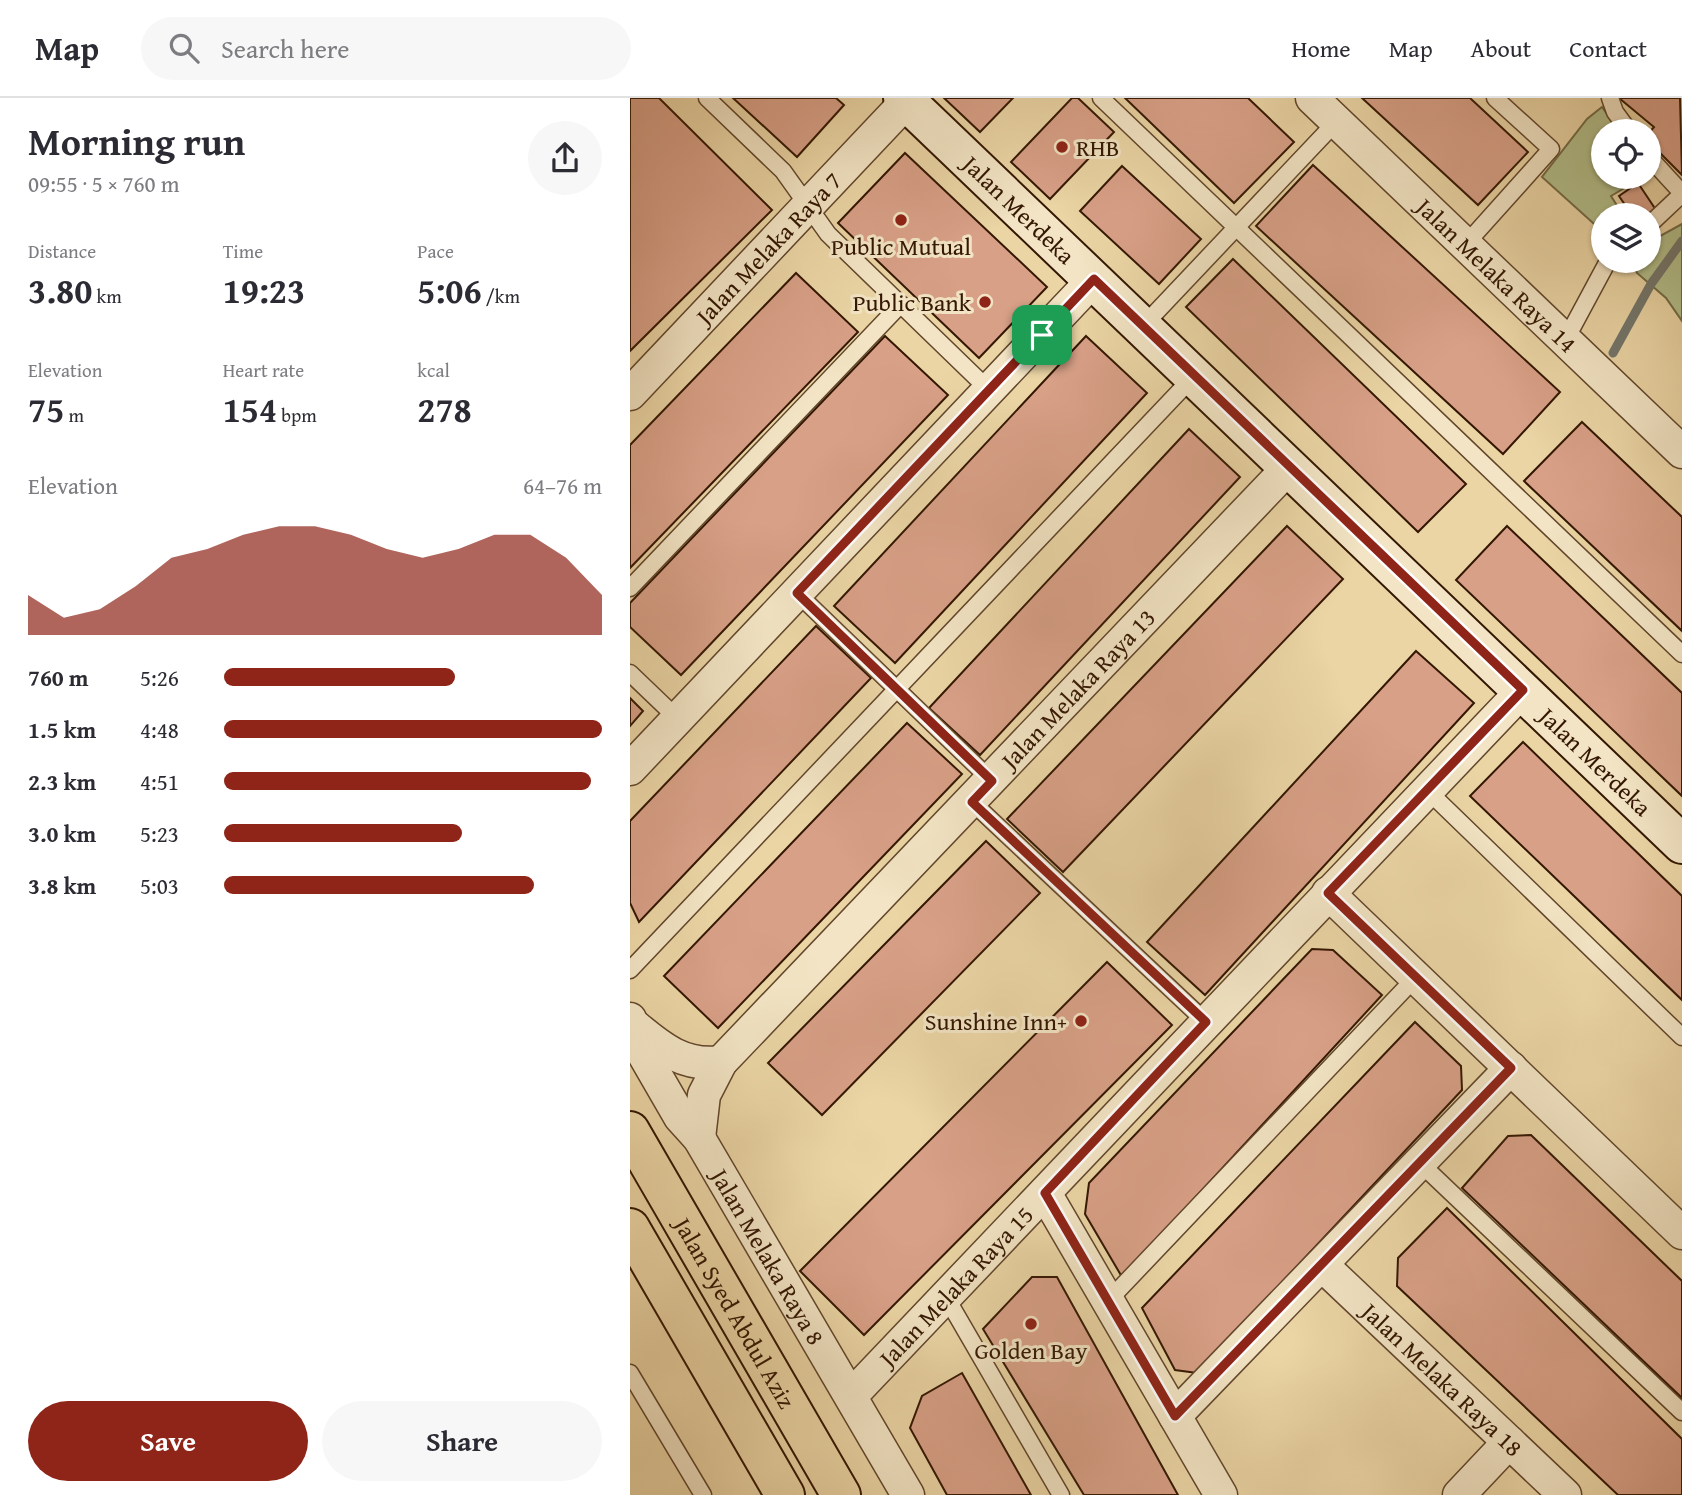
<!DOCTYPE html>
<meta charset="utf-8">
<style>
body{margin:0;font-family:"Gentium Book Plus",serif;background:#f7f7f7;color:#2b2b33;height:100vh;display:flex;flex-direction:column;font-size:26px;white-space:nowrap}
*{box-sizing:border-box;margin:0}
p{font-size:23px;color:#7c7c81}
.icon{flex:none;width:38px;height:38px;fill:none;stroke:currentColor;stroke-width:2;stroke-linecap:round;stroke-linejoin:round}
.map{position:relative;flex:1;overflow:hidden}
.drawer{display:flex;flex-direction:column;background:#fff;width:630px}
.drawer>*{flex:none}
.tools{position:absolute;left:961px;top:21px;display:grid;gap:14px}
.tools a{display:grid;place-items:center;width:70px;height:70px;border-radius:50%;background:#fff;box-shadow:0 2px 5px #0004;font-size:35px}
.pin{position:absolute;display:grid;place-items:center;width:60px;height:60px;color:#fff;margin:-30px;border-radius:14px;box-shadow:0 4px 10px #0006}
.round{display:grid;place-items:center;flex:none;width:74px;height:74px;border-radius:37px;background:#f7f7f7}
.summary{display:flex;align-items:center;justify-content:space-between;height:119px;padding:0 28px}
h1{font-size:38px;font-weight:700;line-height:52px}
.stats{display:grid;grid-template-columns:repeat(3,1fr);gap:10px;height:119px;padding:7px 28px}
.stats div{display:grid;align-content:center}
.stats b{font-size:35px;font-weight:700}
.stats small{font-size:19px;font-weight:400}
.stats p{font-size:19px}
.chart{height:196px;padding:14px 28px}
.chart p{display:flex;justify-content:space-between}
.chart svg{width:100%;height:126px;margin-top:7px;fill:#8f2418;opacity:.7}
.cta{display:flex;gap:14px;margin-top:auto;padding:14px 28px}
.cta a{flex:1;height:80px;border-radius:42px;background:#8f2418;color:#fff;font-size:28px;font-weight:700;line-height:80px;text-align:center}
.cta a+a{background:#f7f7f7;color:#2b2b33}
ul{padding:0 28px;list-style:none;font-size:23px}
li{display:grid;grid-template-columns:112px 84px 1fr;align-items:center;height:52px}
li i{height:18px;border-radius:9px;background:#8f2418}
header{display:flex;align-items:center;gap:42px;box-sizing:border-box;height:98px;padding:0 35px;background:#fff;border-bottom:2px solid #e1e1e2}
header strong{font-size:33px}
nav{display:flex;gap:38px;margin-inline-start:auto;font-size:24px}
.search{width:490px;height:63px;background:#f7f7f7;display:flex;align-items:center;gap:18px;box-sizing:border-box;padding:0 24px;border-radius:38px;color:#7c7c81;font-size:26px}
main{display:flex;flex:1;min-height:0}
.map>svg:first-child{display:block}
.green{fill:#b2be8a;stroke:#736a46;stroke-width:2}
.lines{fill:none;stroke-linecap:round;stroke-linejoin:round}
.stream{stroke:#73766c;stroke-width:9}
.building{fill:#d8a087;stroke:#341703;stroke-width:2}
.service-casing{stroke:#62462c;stroke-width:19}
.minor-casing{stroke:#62462c;stroke-width:35}
.secondary-casing{stroke:#341703;stroke-width:42}
.primary-casing{stroke:#341703;stroke-width:42}
.service{stroke:#f2e4c4;stroke-width:16}
.minor{stroke:#f2e4c4;stroke-width:32}
.secondary{stroke:#f2e4c4;stroke-width:38}
.primary{stroke:#ebd5a5;stroke-width:38}
.route-casing{stroke:#fff;stroke-width:14}
.route{stroke:#8f2418;stroke-width:9}
.poi-dot{fill:#8f2418;stroke:#f2e4c4;stroke-width:2.5}
.labels{text-anchor:middle;dominant-baseline:central;stroke-width:6;stroke-linejoin:round;paint-order:stroke}
.poi-label{font-size:24px;fill:#341703;stroke:#f2e4c4}
.street-label{font-size:24px;fill:#341703;stroke:#f2e4c4}
</style>
<header>
<strong>Map</strong>
<div class="search"><svg class="icon" aria-label="search" viewBox="0 0 24 24"><circle cx="10" cy="10" r="6"/><path d="M15 15l6 6"/></svg>Search here</div>
<nav><a>Home</a><a>Map</a><a>About</a><a>Contact</a></nav>
</header>
<main>
<section class="drawer">
<div class="summary"><div><h1>Morning run</h1><p>09:55 · 5 × 760 m</p></div><a class="round"><svg class="icon" aria-label="share" viewBox="0 0 24 24"><path d="M12 15V3M7 8l5-5 5 5M5 13v7h14v-7"/></svg></a></div>
<div class="stats">
<div><p>Distance</p><b>3.80<small> km</small></b></div>
<div><p>Time</p><b>19:23</b></div>
<div><p>Pace</p><b>5:06<small> /km</small></b></div>
</div>
<div class="stats">
<div><p>Elevation</p><b>75<small> m</small></b></div>
<div><p>Heart rate</p><b>154<small> bpm</small></b></div>
<div><p>kcal</p><b>278</b></div>
</div>
<div class="chart"><p><span>Elevation</span>64–76 m</p>
<svg viewBox="0 0 160 44" preserveAspectRatio="none"><path d="M0 44V30L10 38L20 35L30 27L40 17L50 14L60 9L70 6L80 6L90 9L100 14L110 17L120 14L130 9L140 9L150 17L160 30V44z"/></svg>
</div>
<ul>
<li><b>760 m</b>5:26<i style="width:61%"></i></li>
<li><b>1.5 km</b>4:48<i style="width:100%"></i></li>
<li><b>2.3 km</b>4:51<i style="width:97%"></i></li>
<li><b>3.0 km</b>5:23<i style="width:63%"></i></li>
<li><b>3.8 km</b>5:03<i style="width:82%"></i></li>
</ul>
<div class="cta"><a>Save</a><a>Share</a></div>
</section>
<div class="map">
<svg width="1052" height="1397" viewBox="0 0 1052 1397">
<rect width="100%" height="100%" fill="#ebd5a5"/>
<filter id="stains"><feTurbulence type="fractalNoise" baseFrequency=".00286" numOctaves="4"/><feColorMatrix values="0 0 0 0 .2 0 0 0 0 .09 0 0 0 0 .02 0 0 0 .5 -.17"/></filter>
<radialGradient id="worn" r=".72"><stop offset=".6" stop-color="#630" stop-opacity="0"/><stop offset="1" stop-color="#630" stop-opacity=".3"/></radialGradient>
<g class="green">
<polygon points="972,9 989,33 973,33 973,79 1013,79 981,98 993,117 973,117 973,134 912,79 957,21"/>
<polygon points="1052,126 1052,223 1036,200 1007,175 1002,163 1018,163 1019,144"/>
</g>
<g class="lines">
<polyline class="stream" points="983,255 1021,186 1052,143"/>
</g>
<g class="building">
<polygon points="0,0 29,0 142,112 0,253"/>
<polygon points="103,0 206,0 214,7 167,59"/>
<polygon points="314,0 383,0 350,34"/>
<polygon points="442,0 448,0 484,34 420,101 381,64"/>
<polygon points="495,0 618,0 664,44 604,105"/>
<polygon points="732,0 840,0 898,54 848,107"/>
<polygon points="989,0 1050,0 1052,77 1018,43 1018,36 1024,29"/>
<polygon points="275,55 417,189 349,260 208,125"/>
<polygon points="683,67 930,294 873,356 626,128"/>
<polygon points="492,68 571,141 529,186 450,113"/>
<polygon points="1008,85 1026,112 1018,117 1002,117 989,98"/>
<polygon points="603,161 836,386 788,434 556,209"/>
<polygon points="166,175 228,234 0,470 0,347"/>
<polygon points="255,238 318,297 51,577 0,529 0,505"/>
<polygon points="456,238 517,295 265,565 204,508"/>
<polygon points="952,324 1052,419 1052,533 894,383"/>
<polygon points="559,331 610,379 350,657 299,610"/>
<polygon points="657,428 713,481 433,774 377,721"/>
<polygon points="877,428 1052,595 1052,698 826,482"/>
<polygon points="186,528 241,580 9,824 0,805 0,723"/>
<polygon points="786,553 844,605 575,897 517,844"/>
<polygon points="0,600 13,613 0,628"/>
<polygon points="277,625 332,676 88,930 34,878"/>
<polygon points="893,644 1052,798 1052,902 840,698"/>
<polygon points="356,743 410,795 192,1017 138,965"/>
<polygon points="682,851 703,852 752,897 492,1179 455,1116 459,1085"/>
<polygon points="477,864 542,927 234,1237 170,1173"/>
<polygon points="785,924 831,968 832,992 567,1275 545,1272 512,1210"/>
<polygon points="901,1037 1052,1183 1052,1300 832,1090 878,1038"/>
<polygon points="817,1110 1052,1341 1052,1397 988,1397 767,1188 768,1160"/>
<polygon points="402,1179 427,1179 548,1397 454,1397 353,1231"/>
<polygon points="332,1275 401,1397 317,1397 280,1330 292,1298"/>
</g>
<g class="lines">
<defs>
<g id="service">
<polyline points="77,0 153,73 198,136 359,292"/>
<polyline points="471,0 1052,556"/>
<polyline points="980,0 985,14 999,33"/>
<polyline points="1018,58 1052,95"/>
<polyline points="1018,128 1052,96"/>
<polyline points="835,147 921,51 865,0"/>
<polyline points="513,228 706,24"/>
<polyline points="935,243 978,163"/>
<polyline points="0,490 271,206"/>
<polyline points="167,495 362,683"/>
<polyline points="0,575 48,621"/>
<polyline points="797,692 1052,939"/>
<polyline points="342,704 576,924"/>
<polyline points="0,872 564,278"/>
<polyline points="790,1065 1052,1314"/>
<polyline points="316,1199 431,1397"/>
<polyline points="478,1203 786,879"/>
<polyline points="0,1275 73,1397"/>
</g>
<g id="minor">
<path id="s1" d="M682,0L1052,354"/>
<path id="s2" d="M0,296L277,3"/>
<polyline points="0,671 464,181"/>
<polyline points="698,795 1052,1135"/>
<path id="s3" d="M0,921L13,955L50,1019L69,1040L278,1397"/>
<path d="M6,929C32,951 55,969 91,964"/>
<path id="s4" d="M69,1040L74,997L91,964L659,369"/>
<polyline points="415,1095 591,1397"/>
<path id="s5" d="M692,1167L935,1397"/>
<path id="s6" d="M221,1298L893,592"/>
<polyline points="545,1318 881,970"/>
<polyline points="829,1397 879,1344"/>
</g>
<g id="secondary">
<path id="s7" d="M273,0L1052,746"/>
</g>
<g id="primary">
<path id="s8" d="M0,1033L211,1397"/>
<polyline points="0,1130 155,1397"/>
</g>
</defs>
<use href="#service" class="service-casing"/>
<use href="#minor" class="minor-casing"/>
<use href="#secondary" class="secondary-casing"/>
<use href="#primary" class="primary-casing"/>
<use href="#service" class="service"/>
<use href="#minor" class="minor"/>
<use href="#secondary" class="secondary"/>
<use href="#primary" class="primary"/>
</g>
<g class="lines">
<defs>
<polygon id="route" points="464,181 893,592 698,795 881,970 545,1318 415,1095 576,924 342,704 362,683 167,495"/>
</defs>
<use href="#route" class="route-casing"/>
<use href="#route" class="route"/>
</g>
<g class="poi-dot">
<circle cx="432" cy="49" r="7"/>
<circle cx="271" cy="122" r="7"/>
<circle cx="355" cy="204" r="7"/>
<circle cx="451" cy="923" r="7"/>
<circle cx="401" cy="1226" r="7"/>
</g>
<g class="labels">
<g class="poi-label">
<text x="446" y="49" text-anchor="start">RHB</text>
<text x="271" y="148">Public Mutual</text>
<text x="341" y="204" text-anchor="end">Public Bank</text>
<text x="437" y="923" text-anchor="end">Sunshine Inn+</text>
<text x="401" y="1252">Golden Bay</text>
</g>
<g class="street-label">
<text stroke="none"><textPath href="#s7" startOffset="161">Jalan Merdeka</textPath></text>
<text stroke="none"><textPath href="#s2" startOffset="201">Jalan Melaka Raya 7</textPath></text>
<text stroke="none"><textPath href="#s1" startOffset="256">Jalan Melaka Raya 14</textPath></text>
<text stroke="none"><textPath href="#s4" startOffset="597">Jalan Melaka Raya 13</textPath></text>
<text stroke="none"><textPath href="#s7" startOffset="959">Jalan Merdeka</textPath></text>
<text stroke="none"><textPath href="#s3" startOffset="276">Jalan Melaka Raya 8</textPath></text>
<text stroke="none"><textPath href="#s6" startOffset="152">Jalan Melaka Raya 15</textPath></text>
<text stroke="none"><textPath href="#s8" startOffset="210">Jalan Syed Abdul Aziz</textPath></text>
<text stroke="none"><textPath href="#s5" startOffset="166">Jalan Melaka Raya 18</textPath></text>
</g>
</g>
<rect width="100%" height="100%" filter="url(#stains)"/>
<rect width="100%" height="100%" fill="url(#worn)"/>
</svg>
<div class="tools">
<a><svg class="icon" aria-label="locate" viewBox="0 0 24 24"><circle cx="12" cy="12" r="6"/><path d="M12 2v4M12 18v4M2 12h4M18 12h4"/></svg></a>
<a><svg class="icon" aria-label="layers" viewBox="0 0 24 24"><path d="M12 4l9 5-9 5-9-5zM3 14l9 5 9-5"/></svg></a>
</div>
<div class="pin" style="left:412px;top:237px;background:#1e9e55"><svg class="icon" aria-label="arrive" viewBox="0 0 24 24"><path d="M6 21V4h12l-3 4 3 4H6"/></svg></div>
</div>
</main>
